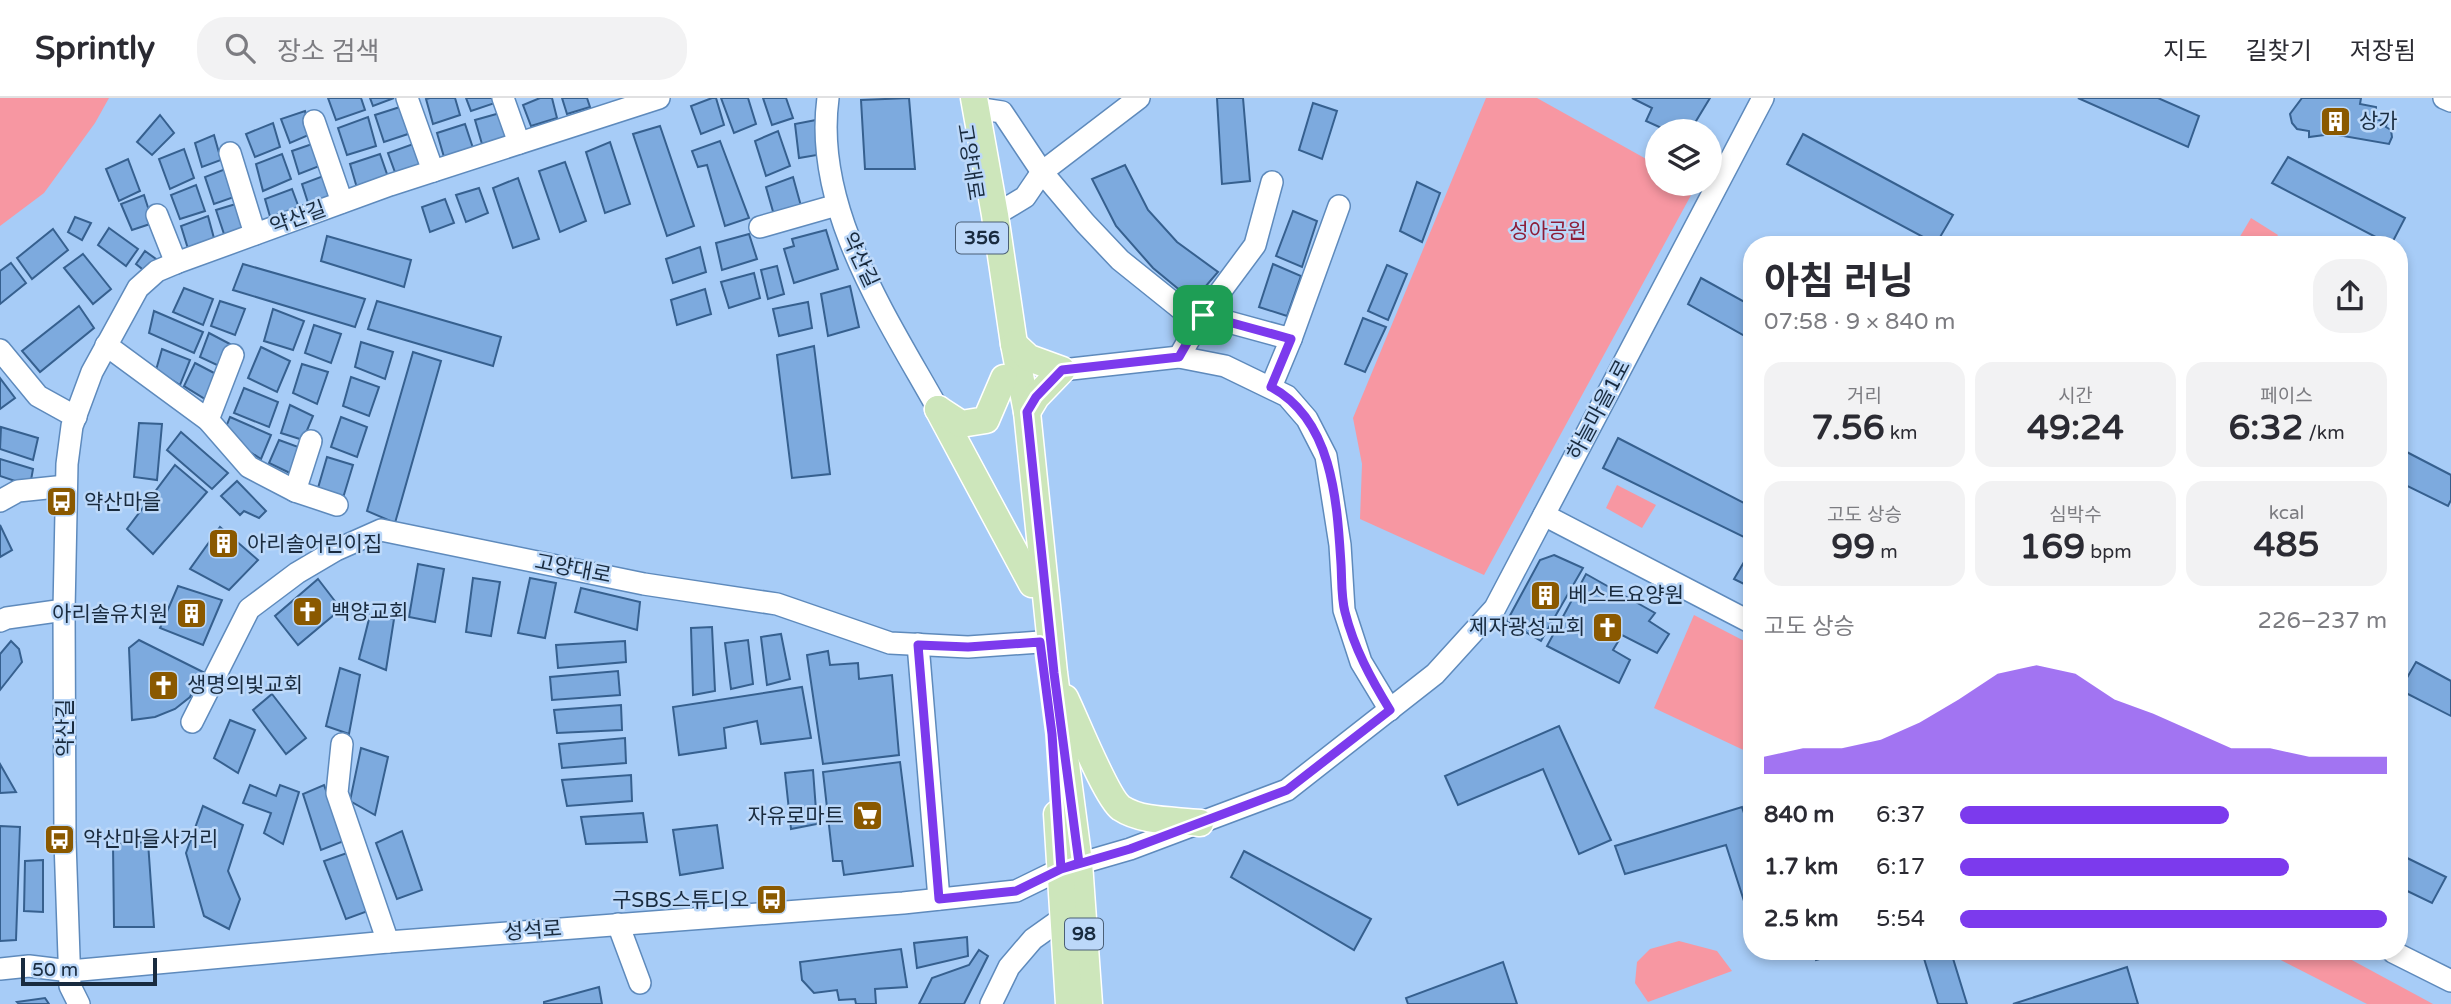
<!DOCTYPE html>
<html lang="ko">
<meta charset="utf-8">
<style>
body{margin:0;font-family:"Varela Round","Noto Sans KR",sans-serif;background:#f2f2f3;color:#2b2b33;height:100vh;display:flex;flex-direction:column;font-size:26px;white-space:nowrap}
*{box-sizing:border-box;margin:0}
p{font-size:23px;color:#7c7c81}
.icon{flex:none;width:38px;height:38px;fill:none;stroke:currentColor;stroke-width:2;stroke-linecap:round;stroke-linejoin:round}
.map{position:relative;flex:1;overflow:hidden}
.side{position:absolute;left:1743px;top:138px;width:665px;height:724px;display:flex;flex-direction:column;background:#fff;border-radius:28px;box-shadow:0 4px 10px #0003}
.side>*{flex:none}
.controls{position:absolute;left:1645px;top:21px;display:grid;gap:14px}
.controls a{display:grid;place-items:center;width:77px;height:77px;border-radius:50%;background:#fff;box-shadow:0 4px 10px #0003;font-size:35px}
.scale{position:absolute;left:21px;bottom:18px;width:136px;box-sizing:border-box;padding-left:7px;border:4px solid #192b3f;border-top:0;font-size:19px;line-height:24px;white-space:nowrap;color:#192b3f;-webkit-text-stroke:5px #bcd8f9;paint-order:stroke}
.pin{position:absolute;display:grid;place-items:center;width:60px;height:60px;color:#fff;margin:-30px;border-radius:14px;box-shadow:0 4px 10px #0006}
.round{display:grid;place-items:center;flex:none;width:74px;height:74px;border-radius:28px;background:#f2f2f3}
.summary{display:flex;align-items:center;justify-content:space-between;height:119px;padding:0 21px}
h1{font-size:38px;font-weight:700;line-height:52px}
.stats{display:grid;grid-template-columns:repeat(3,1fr);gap:10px;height:119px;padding:7px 21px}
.stats div{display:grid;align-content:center;border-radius:18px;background:#f2f2f3;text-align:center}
.stats b{font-size:35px;font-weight:700}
.stats small{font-size:19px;font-weight:400}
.stats p{font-size:19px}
.chart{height:196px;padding:14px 21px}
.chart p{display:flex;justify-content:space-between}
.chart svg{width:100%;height:126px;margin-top:7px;fill:#7c3aed;opacity:.7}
ul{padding:0 21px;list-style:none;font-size:23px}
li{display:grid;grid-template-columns:112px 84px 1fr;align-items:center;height:52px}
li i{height:18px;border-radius:9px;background:#7c3aed}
header{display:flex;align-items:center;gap:42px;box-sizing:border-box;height:98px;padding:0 35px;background:#fff;border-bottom:2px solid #e1e1e2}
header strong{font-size:33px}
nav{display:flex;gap:38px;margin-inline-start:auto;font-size:24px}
.search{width:490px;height:63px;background:#f2f2f3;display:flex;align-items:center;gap:18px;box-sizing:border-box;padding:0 24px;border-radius:28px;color:#7c7c81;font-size:26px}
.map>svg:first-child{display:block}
.green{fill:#f797a2}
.building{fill:#7daade;stroke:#36608f;stroke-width:2}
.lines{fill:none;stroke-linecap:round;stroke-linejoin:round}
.minor-casing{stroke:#5e8abc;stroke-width:24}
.major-casing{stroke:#fff;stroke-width:29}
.minor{stroke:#fff;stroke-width:21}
.major{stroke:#cde6bb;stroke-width:26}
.route-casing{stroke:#fff;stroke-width:14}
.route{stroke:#7c3aed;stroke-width:9}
.labels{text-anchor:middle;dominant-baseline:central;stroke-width:5;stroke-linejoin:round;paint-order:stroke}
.shield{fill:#bcd8f9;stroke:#4a5f77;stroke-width:2}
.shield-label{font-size:19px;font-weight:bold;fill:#192b3f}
.poi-label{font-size:21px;fill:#192b3f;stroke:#bcd8f9;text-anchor:start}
.street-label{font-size:21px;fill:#192b3f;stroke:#bcd8f9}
.park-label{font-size:21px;fill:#8d1d38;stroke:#bcd8f9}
</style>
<header>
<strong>Sprintly</strong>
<div class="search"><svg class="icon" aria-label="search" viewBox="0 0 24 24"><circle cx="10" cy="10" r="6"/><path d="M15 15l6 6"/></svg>장소 검색</div>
<nav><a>지도</a><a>길찾기</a><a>저장됨</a></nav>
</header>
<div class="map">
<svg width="2451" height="906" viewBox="0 0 2451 906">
<rect width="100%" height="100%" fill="#a7ccf7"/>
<g class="green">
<polygon points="0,0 109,0 95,25 44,95 0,128"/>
<polygon points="1486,0 1537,0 1657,67 1657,86 1692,86 1696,88 1484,477 1360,421 1362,366 1353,320"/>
<polygon points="2251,120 2278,137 2272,147 2235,147"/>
<polygon points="1617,387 1656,407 1642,430 1606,410"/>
<polygon points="1694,517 1752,547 1752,656 1654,610"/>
<polygon points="1679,843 1717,853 1732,873 1648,904 1635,885 1637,864 1650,851"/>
<polygon points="2265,854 2337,854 2433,906 2367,906"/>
</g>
<g class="building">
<polygon points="328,0 361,0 365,12 336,22"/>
<polygon points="370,0 394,0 373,8"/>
<polygon points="430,0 455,0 460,17 433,26 426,1"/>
<polygon points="466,0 493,0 495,5 471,13"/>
<polygon points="540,0 552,0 557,20 531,28 523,7"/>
<polygon points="562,0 587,0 590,9 567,16"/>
<polygon points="712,0 716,0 724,27 701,36 691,8"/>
<polygon points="721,0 748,0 756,26 734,35"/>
<polygon points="763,0 786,0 793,20 772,27"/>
<polygon points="909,0 915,71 865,71 861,2"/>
<polygon points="1217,0 1243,0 1250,83 1222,86"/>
<polygon points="1632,0 1710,0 1690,33 1668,33 1646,23 1652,10"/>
<polygon points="2078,0 2158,0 2199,18 2188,49"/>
<polygon points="2302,0 2361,0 2360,6 2376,9 2375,21 2387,24 2386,29 2391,32 2392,39 2389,46 2332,36 2309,39 2309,33 2297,31 2292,25 2290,16"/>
<polygon points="1313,5 1337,13 1322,61 1299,52"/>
<polygon points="403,8 411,35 384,44 375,17"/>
<polygon points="305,13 311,36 290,45 281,21"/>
<polygon points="500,15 507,39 482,46 475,22"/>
<polygon points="160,17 174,35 152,57 137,44"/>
<polygon points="368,19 376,48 347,57 338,30"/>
<polygon points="816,22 817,57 799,60 795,26"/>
<polygon points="273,25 280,49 255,59 246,36"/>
<polygon points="465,26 473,50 444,59 437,35"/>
<polygon points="660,28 694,128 667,138 633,36"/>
<polygon points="778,33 790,68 766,78 755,43"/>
<polygon points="1803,36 1953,117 1936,146 1787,66"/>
<polygon points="214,37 221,62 202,69 195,45"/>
<polygon points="720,43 749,120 725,128 707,67 698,69 692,53"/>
<polygon points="610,44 630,106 605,115 586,54"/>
<polygon points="315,45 322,67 299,76 292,53"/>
<polygon points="416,45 422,68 396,77 388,55"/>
<polygon points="184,51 194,80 170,91 159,61"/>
<polygon points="282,56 291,81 263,93 256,66"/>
<polygon points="380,56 388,79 357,90 350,66"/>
<polygon points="2288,59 2405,120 2391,147 2272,85"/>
<polygon points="128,61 140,93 119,103 106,71"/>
<polygon points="565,64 586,123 560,134 539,73"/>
<polygon points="1125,67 1148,112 1177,144 1218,174 1193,203 1153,170 1116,128 1092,81"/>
<polygon points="228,70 237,98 214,106 205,79"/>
<polygon points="326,77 332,99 309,108 302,86"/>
<polygon points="793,79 801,108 774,117 766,89"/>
<polygon points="518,80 539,141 513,150 493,90"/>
<polygon points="1417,84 1440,95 1422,144 1400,133"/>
<polygon points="196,87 205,113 180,121 171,97"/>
<polygon points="479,90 488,115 466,124 456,97"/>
<polygon points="292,91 299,110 271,122 265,101"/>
<polygon points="144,97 153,125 132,132 121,106"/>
<polygon points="445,101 454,125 430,134 422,109"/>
<polygon points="239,105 246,132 225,139 216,112"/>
<polygon points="1293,113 1317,123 1302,169 1276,158"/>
<polygon points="208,118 215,144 189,154 181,128"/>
<polygon points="75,119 91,125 82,142 68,134"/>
<polygon points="109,130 138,151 126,168 98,147"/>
<polygon points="53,131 68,152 32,181 17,160"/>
<polygon points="826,132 838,171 794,185 784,151 794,148 792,141"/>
<polygon points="749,136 757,161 722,172 716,145"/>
<polygon points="327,138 411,162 404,189 321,163"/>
<polygon points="700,149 706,174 673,185 666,161"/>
<polygon points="145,153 156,161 146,174 136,166"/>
<polygon points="83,156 111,191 93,206 64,170"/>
<polygon points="11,165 26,185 0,206 0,173"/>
<polygon points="243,166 365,201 355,229 233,192"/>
<polygon points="1273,166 1301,178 1287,218 1259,209"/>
<polygon points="1387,167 1407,176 1388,222 1368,213"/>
<polygon points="777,168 784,196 768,201 761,172"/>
<polygon points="754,175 760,200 729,210 721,184"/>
<polygon points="1701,180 1752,208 1752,242 1688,206"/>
<polygon points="850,188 859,229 828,238 821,196"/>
<polygon points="184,190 213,201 203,227 173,214"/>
<polygon points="705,191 711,216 677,227 671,202"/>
<polygon points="220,203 245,211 235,237 211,228"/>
<polygon points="377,203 501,239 493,268 368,231"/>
<polygon points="808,204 812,230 779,238 773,211"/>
<polygon points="79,208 94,230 40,274 22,253"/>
<polygon points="273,211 304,223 293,252 264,243"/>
<polygon points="154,213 203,234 194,255 149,235"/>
<polygon points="1363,220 1386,229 1365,274 1345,266"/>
<polygon points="314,227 341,236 331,265 305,255"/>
<polygon points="209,235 230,246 219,268 200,259"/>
<polygon points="361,244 393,254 385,281 355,269"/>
<polygon points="814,248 830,376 792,380 777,257"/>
<polygon points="261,249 290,263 277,294 248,280"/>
<polygon points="162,251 190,262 180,287 156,272"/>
<polygon points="413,254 441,263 395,425 367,413"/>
<polygon points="195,265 218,277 205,301 184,288"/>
<polygon points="302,266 328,274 317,306 293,295"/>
<polygon points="351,279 379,289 369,318 343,308"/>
<polygon points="0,280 15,300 0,311"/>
<polygon points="244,290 278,304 269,329 234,315"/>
<polygon points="290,307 313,318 303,342 281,335"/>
<polygon points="230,319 271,337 261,361 239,347 226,329"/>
<polygon points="341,319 367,329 357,359 331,349"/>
<polygon points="139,325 162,326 157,382 134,379"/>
<polygon points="1,329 38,340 33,362 0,351"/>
<polygon points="181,334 228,375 212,391 167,352"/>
<polygon points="1618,340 1752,409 1752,443 1603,370"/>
<polygon points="279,342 301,350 292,376 269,365"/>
<polygon points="2399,350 2451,377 2451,402 2448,408 2399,384"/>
<polygon points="327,359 353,367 343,400 318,390"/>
<polygon points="0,361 33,371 30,388 0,378"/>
<polygon points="175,367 207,394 153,456 127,431"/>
<polygon points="237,383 266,413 259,420 244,413 240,417 221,398"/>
<polygon points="0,427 12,452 0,459"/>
<polygon points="220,429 258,462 229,492 190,471"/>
<polygon points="1554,457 1583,470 1541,543 1507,523 1540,462"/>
<polygon points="1747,459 1752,462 1752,490 1734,481"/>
<polygon points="418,466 444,471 435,524 409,519"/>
<polygon points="1586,476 1655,515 1649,523 1669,536 1657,555 1622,537 1613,552 1630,562 1619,585 1547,548"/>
<polygon points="473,480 500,484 491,538 466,534"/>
<polygon points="530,480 556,485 545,540 518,535"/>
<polygon points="318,481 341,511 298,547 275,518"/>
<polygon points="178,488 222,502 203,547 160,530"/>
<polygon points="581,490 640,504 637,532 575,514"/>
<polygon points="370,517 394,521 386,572 359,561"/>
<polygon points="712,529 715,593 693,597 691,530"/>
<polygon points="781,536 790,581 767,587 761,539"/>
<polygon points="139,542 203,574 190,599 175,611 155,619 132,622 129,550"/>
<polygon points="748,542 753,586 731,591 725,545"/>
<polygon points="11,543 19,551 22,564 0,592 0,556"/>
<polygon points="625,543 626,564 558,570 556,547"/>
<polygon points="828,553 830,567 858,565 859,581 892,577 899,657 823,666 807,557"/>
<polygon points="2416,564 2451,583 2451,618 2400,592"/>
<polygon points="340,570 360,577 349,636 326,628"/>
<polygon points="618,573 620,597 552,602 550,579"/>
<polygon points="802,589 811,640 761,646 757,623 724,630 726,650 679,657 673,609"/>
<polygon points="272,596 306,640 286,656 253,612"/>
<polygon points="621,607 622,632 557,635 554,612"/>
<polygon points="230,622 255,632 238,675 214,660"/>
<polygon points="1559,628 1611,742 1579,756 1543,671 1458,707 1445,678"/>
<polygon points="625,640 626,665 562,670 559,646"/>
<polygon points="361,650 388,659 375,717 350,703"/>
<polygon points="900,664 913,768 844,777 842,763 833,763 823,674"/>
<polygon points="0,666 16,694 0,695"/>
<polygon points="813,672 817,726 791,731 785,675"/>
<polygon points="631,677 632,703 567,708 562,682"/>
<polygon points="250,687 276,698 280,687 299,694 283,746 264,735 271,715 243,705"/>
<polygon points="324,687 344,743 321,752 303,696"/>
<polygon points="203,708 243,727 228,773 240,801 229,831 204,818 186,755"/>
<polygon points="1742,709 1752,740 1752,828 1726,747 1625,776 1615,748"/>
<polygon points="643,715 647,744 586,746 581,719"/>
<polygon points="717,727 723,770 680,777 673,732"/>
<polygon points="0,728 20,729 16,842 0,843"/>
<polygon points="402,733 422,792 397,801 376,745"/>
<polygon points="148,744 154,829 114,829 113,746"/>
<polygon points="1244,753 1371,821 1354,852 1231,779"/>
<polygon points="347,755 368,813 346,821 324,763"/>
<polygon points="2399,756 2446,779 2432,805 2399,789"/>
<polygon points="43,762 43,814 24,813 25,763"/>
<polygon points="967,839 968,858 917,870 914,845"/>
<polygon points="901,851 907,889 875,891 876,906 856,906 855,901 839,902 837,892 814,895 802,882 800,864"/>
<polygon points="979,852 988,858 964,906 919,906 932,880 969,867"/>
<polygon points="1813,854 1845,854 1816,862"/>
<polygon points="1922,854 1951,854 1967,906 1938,906"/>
<polygon points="1503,864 1517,906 1408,906 1406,900"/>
<polygon points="2127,869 2138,906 2013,906"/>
<polygon points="599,889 602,906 544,906 544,904"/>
<polygon points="45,900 49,906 19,906 17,904"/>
</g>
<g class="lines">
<defs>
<g id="minor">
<polyline points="407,0 433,73"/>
<polyline points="503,0 519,45"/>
<path d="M828,0C813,110 886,218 938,311"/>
<polyline points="2444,0 2451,3"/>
<polyline points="976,10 1002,14 1042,74 1085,125 1120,162 1181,211 1291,241 1339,108"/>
<polyline points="314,23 342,104"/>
<polyline points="230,55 255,136"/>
<polyline points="157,117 176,165"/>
<polyline points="995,117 1025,99 1042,74 1139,0"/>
<polyline points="760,129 837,107"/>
<polyline points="106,247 208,322 249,369 295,393 337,407"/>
<polyline points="0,252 38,298 76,319"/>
<polyline points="1179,259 1203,217 1255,147 1272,84"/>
<polyline points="1062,272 1179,259 1225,268 1287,298 1307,321 1326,358 1340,447 1344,512 1361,564 1390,612"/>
<polyline points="1271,289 1291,241"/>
<polyline points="208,322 233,257"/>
<polyline points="295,393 311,343"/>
<polyline points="0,403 18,393 66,388"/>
<polyline points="1544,417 1752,525"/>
<polyline points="0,523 7,520 64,512"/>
<polyline points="918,546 939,801"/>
<polyline points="192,624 249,511 297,475 336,452 381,432 644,486 777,506 890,545 968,549 1040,544"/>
<polyline points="342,646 337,695 388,844"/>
<polyline points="618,826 640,885"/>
<polyline points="2393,854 2451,883"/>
<polyline points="0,871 29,868 70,873 388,844 903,805 1016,793 1061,771 1130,751 1287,692 1435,576 1495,510 1763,0"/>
<polyline points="79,906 70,888 65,743 64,512 67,366 72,328 92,274 138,190 157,173 176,165 390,87 659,0"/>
<polyline points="991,906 1009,869 1033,841 1064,819"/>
</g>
<g id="major">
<polyline points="974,0 995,117 1014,246 1027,314 1054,575 1079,765 1089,906"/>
<polyline points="1014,246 1029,260 1062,272 1036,299 1027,314"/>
<polyline points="938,311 1032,486"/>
<polyline points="938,311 961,326 986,322 1004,280"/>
<path d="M1065,600C1075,620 1106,699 1121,710C1142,724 1175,722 1200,725"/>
<polyline points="1057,716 1069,906"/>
</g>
</defs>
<use href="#minor" class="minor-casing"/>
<use href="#major" class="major-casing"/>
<use href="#minor" class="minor"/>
<use href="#major" class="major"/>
</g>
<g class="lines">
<defs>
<path id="route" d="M1203,217L1179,259L1062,272L1036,299L1027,314L1054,575L1079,765L1061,771L1016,793L939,801L918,547L968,549L1040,544L1052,636L1061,771L1130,751L1287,692L1390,612C1371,581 1354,550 1345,514C1341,499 1342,482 1341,466C1337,404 1333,322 1271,289L1291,241L1203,217"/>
</defs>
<use href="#route" class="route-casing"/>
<use href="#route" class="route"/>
</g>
<defs>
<symbol id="building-square" viewBox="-11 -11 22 22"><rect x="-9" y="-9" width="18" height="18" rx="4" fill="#8a5900" stroke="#bcd8f9"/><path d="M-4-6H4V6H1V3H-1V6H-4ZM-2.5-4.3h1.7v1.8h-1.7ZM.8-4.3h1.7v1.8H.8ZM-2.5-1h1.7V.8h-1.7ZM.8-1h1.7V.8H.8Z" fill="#fff"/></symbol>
<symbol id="bus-square" viewBox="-11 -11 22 22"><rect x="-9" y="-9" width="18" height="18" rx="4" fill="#8a5900" stroke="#bcd8f9"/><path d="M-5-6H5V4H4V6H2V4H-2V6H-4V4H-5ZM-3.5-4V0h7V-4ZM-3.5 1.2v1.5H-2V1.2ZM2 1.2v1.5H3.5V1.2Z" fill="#fff"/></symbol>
<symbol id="church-square" viewBox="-11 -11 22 22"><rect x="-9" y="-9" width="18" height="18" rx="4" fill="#8a5900" stroke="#bcd8f9"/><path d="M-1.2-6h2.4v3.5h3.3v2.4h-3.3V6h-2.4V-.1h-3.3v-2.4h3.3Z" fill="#fff"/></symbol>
<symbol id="supermarket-square" viewBox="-11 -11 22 22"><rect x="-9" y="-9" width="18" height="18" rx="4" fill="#8a5900" stroke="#bcd8f9"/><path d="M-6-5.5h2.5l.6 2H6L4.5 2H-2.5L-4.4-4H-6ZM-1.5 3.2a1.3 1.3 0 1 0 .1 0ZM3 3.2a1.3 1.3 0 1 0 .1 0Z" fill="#fff"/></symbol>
</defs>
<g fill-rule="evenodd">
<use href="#building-square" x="2318" y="6" width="35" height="35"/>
<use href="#bus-square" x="44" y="386" width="35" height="35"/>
<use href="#building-square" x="206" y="428" width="35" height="35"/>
<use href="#building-square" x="1528" y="480" width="35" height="35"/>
<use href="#church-square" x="290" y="496" width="35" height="35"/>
<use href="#building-square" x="174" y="498" width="35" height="35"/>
<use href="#church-square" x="1590" y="512" width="35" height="35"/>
<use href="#church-square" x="146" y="570" width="35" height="35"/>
<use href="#supermarket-square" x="850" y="700" width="35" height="35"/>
<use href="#bus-square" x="42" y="724" width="35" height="35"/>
<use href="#bus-square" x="754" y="784" width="35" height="35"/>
</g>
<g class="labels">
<g class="shield">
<rect x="956" y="124.5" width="52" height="31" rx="5"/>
<rect x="1065" y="820.5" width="38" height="31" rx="5"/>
</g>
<g class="shield-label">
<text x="982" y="140">356</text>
<text x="1084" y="836">98</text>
</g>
<g class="poi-label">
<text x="2359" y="23">상가</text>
<text x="84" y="404">약산마을</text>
<text x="247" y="446">아리솔어린이집</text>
<text x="1568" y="497">베스트요양원</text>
<text x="331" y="514">백양교회</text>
<text x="168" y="516" text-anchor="end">아리솔유치원</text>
<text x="1585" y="529" text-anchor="end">제자광성교회</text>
<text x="187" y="587">생명의빛교회</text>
<text x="844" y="718" text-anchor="end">자유로마트</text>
<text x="83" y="741">약산마을사거리</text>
<text x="749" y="802" text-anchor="end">구SBS스튜디오</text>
</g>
<g class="street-label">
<text transform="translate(970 64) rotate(81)">고양대로</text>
<text transform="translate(298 120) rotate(-20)">약산길</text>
<text transform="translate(860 162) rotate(65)">약산길</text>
<text transform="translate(1599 312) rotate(-62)">하늘마을1로</text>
<text transform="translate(573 471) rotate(11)">고양대로</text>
<text transform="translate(65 630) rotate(-90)">약산길</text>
<text transform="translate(533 833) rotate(-4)">성석로</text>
</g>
<g class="park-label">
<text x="1548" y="133">성아공원</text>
</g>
</g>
</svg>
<div class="controls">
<a><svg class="icon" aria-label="layers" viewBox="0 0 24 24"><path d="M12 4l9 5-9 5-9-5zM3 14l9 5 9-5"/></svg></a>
</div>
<div class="scale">50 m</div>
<div class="pin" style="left:1203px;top:217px;background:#1e9e55"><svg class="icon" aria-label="arrive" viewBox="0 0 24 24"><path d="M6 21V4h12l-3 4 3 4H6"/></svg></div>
<section class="side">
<div class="summary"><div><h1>아침 러닝</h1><p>07:58 · 9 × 840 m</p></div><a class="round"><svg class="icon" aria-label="share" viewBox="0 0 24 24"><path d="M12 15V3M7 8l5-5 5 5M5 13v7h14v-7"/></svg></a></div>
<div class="stats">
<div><p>거리</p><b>7.56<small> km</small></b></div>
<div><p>시간</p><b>49:24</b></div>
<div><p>페이스</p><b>6:32<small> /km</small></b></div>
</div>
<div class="stats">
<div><p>고도 상승</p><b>99<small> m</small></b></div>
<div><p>심박수</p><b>169<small> bpm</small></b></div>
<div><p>kcal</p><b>485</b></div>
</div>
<div class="chart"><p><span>고도 상승</span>226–237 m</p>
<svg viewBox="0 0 160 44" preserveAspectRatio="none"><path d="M0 44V38L10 35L20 35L30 32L40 26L50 18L60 9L70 6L80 9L90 18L100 23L110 29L120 35L130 35L140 38L150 38L160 38V44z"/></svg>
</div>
<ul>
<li><b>840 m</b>6:37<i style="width:63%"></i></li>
<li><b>1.7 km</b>6:17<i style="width:77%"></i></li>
<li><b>2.5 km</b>5:54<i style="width:100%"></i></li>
</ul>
</section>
</div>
